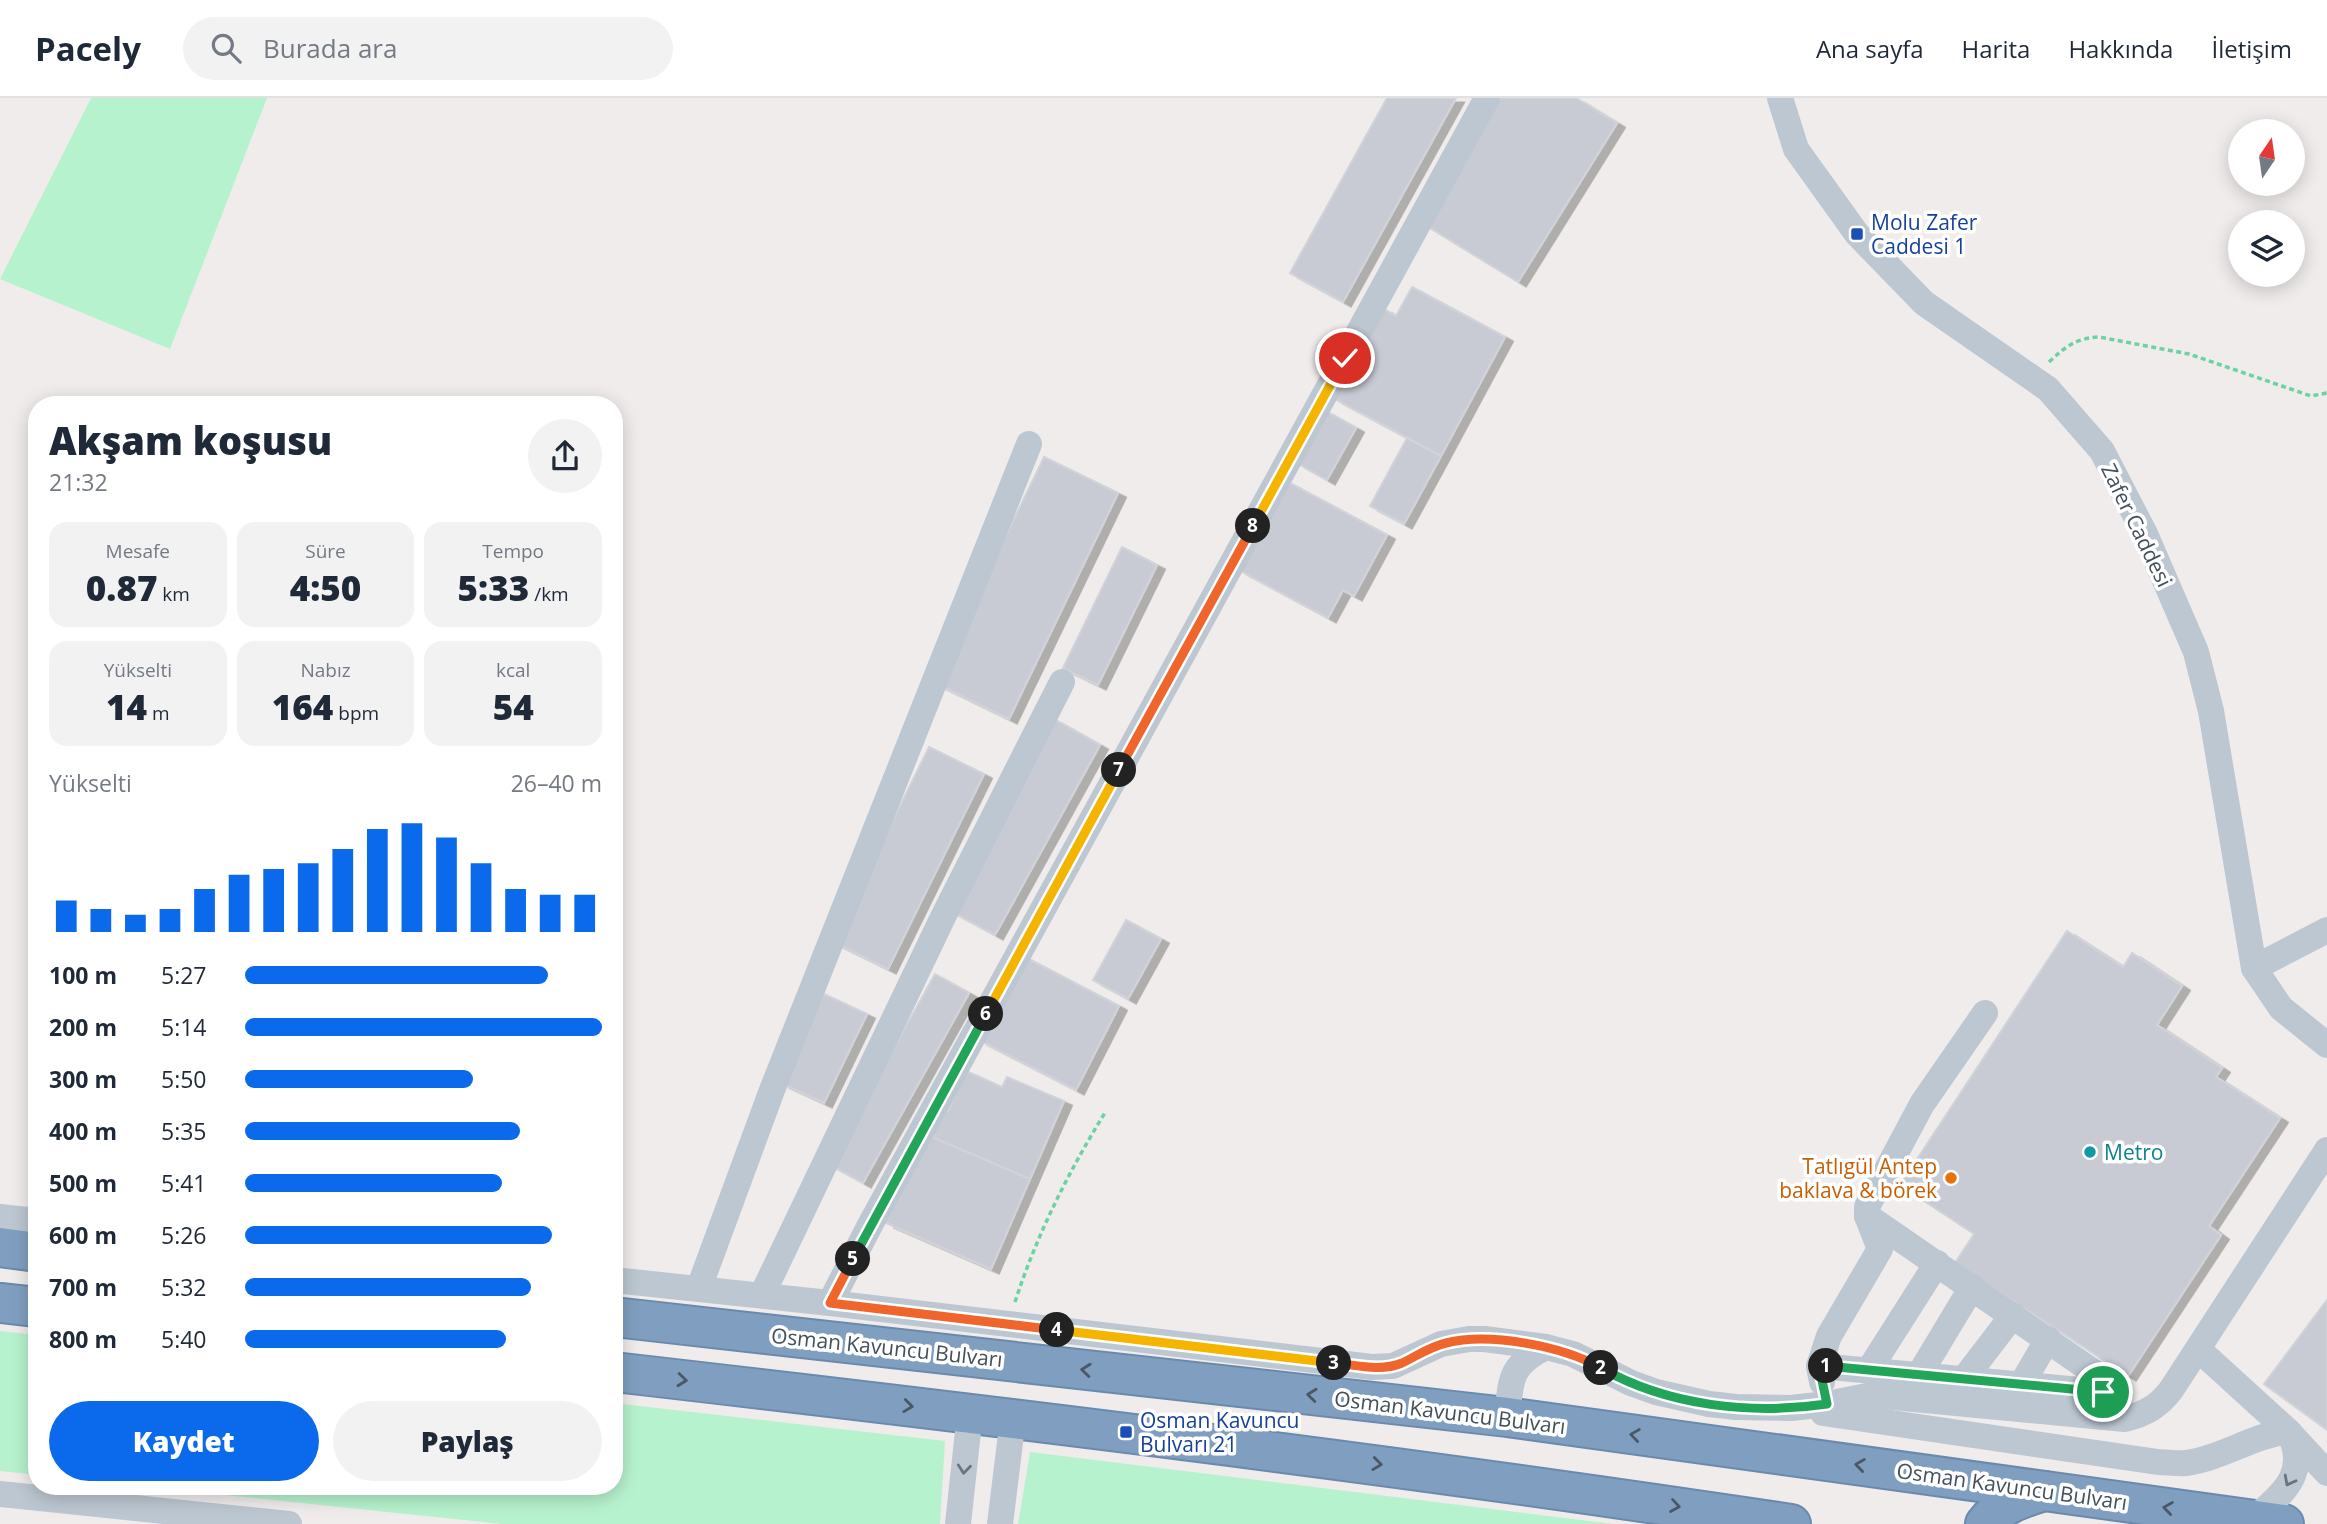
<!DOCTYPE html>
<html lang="tr">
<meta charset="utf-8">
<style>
body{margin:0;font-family:"Open Sans",sans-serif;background:#f2f2f3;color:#1f2937;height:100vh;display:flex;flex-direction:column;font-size:26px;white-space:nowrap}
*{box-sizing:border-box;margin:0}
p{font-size:23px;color:#747a83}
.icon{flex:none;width:38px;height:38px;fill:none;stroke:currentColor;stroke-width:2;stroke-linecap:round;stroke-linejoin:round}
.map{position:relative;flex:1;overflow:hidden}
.panel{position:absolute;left:28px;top:298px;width:595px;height:1099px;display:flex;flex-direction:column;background:#fff;border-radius:28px;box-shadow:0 4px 18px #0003}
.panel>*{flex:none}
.needle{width:46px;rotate:13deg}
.tools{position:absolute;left:2228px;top:21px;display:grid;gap:14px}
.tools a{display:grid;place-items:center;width:77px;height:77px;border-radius:50%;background:#fff;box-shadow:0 4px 18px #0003;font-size:35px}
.pin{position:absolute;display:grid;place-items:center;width:60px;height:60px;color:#fff;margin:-30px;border:4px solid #fff;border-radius:50%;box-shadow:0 2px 7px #0007}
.km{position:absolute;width:35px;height:35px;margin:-18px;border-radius:50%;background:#222;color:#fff;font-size:19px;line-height:35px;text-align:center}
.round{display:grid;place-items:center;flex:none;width:74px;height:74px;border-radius:37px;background:#f2f2f3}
.headline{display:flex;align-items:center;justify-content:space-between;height:119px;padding:0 21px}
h1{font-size:38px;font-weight:800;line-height:52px}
.figures{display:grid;grid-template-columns:repeat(3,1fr);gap:10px;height:119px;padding:7px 21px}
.figures div{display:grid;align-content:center;border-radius:18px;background:#f2f2f3;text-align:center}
.figures b{font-size:35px;font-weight:800}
.figures small{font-size:19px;font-weight:400}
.figures p{font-size:19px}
.chart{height:196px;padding:14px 21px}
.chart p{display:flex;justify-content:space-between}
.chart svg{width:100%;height:126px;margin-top:7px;stroke:#0b6aeb;stroke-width:6}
.primary-button{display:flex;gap:14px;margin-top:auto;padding:14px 21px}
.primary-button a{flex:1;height:80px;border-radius:42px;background:#0b6aeb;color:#fff;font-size:28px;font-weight:800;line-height:80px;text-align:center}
.primary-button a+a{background:#f2f2f3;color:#1f2937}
ul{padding:0 21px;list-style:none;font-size:23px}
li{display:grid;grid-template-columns:112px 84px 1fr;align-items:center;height:52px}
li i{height:18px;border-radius:9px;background:#0b6aeb}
header{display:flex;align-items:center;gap:42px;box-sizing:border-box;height:98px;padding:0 35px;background:#fff;border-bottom:2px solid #e0e1e3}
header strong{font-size:33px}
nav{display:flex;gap:38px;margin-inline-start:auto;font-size:24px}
.search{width:490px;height:63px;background:#f2f2f3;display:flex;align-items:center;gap:18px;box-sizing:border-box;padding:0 24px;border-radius:38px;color:#747a83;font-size:26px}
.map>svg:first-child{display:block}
.green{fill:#b7f2ce}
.building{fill:#c8cbd3;stroke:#d0d3d9;stroke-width:2;filter:url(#shadow)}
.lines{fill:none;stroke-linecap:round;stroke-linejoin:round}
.highway-casing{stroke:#6b89ac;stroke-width:42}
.path{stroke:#6cd2a1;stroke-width:3.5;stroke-dasharray:5 3.5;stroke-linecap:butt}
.minor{stroke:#bcc7d1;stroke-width:26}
.highway{stroke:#809fc0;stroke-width:38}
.oneway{stroke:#4a5866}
.oneway2{stroke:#68747f}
.split-1-casing{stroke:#fff;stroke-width:14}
.split-2-casing{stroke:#fff;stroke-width:14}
.split-3-casing{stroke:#fff;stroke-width:14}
.split-4-casing{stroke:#fff;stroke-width:14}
.split-5-casing{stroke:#fff;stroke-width:14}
.split-6-casing{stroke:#fff;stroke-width:14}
.split-7-casing{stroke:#fff;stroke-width:14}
.split-8-casing{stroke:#fff;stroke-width:14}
.split-9-casing{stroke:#fff;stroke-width:14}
.split-1{stroke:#22a559;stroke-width:9}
.split-2{stroke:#22a559;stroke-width:9}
.split-3{stroke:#f0652b;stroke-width:9}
.split-4{stroke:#f5b400;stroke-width:9}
.split-5{stroke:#f0652b;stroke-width:9}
.split-6{stroke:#22a559;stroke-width:9}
.split-7{stroke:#f5b400;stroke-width:9}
.split-8{stroke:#f0652b;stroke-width:9}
.split-9{stroke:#f5b400;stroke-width:9}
.transit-dot{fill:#1a4fb4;stroke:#fff;stroke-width:2.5}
.culture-dot{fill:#0f9aa8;stroke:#fff;stroke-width:2.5}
.food-dot{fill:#e8710a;stroke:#fff;stroke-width:2.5}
.labels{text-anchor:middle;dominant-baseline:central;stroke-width:7;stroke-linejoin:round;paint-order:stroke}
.transit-label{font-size:21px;fill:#164399;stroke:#fff;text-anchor:start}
.street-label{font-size:21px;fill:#44505c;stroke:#fff}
.culture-label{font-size:21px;fill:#0d838f;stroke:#fff;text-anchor:start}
.food-label{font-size:21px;fill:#c56008;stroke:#fff;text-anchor:end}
</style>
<header>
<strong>Pacely</strong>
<div class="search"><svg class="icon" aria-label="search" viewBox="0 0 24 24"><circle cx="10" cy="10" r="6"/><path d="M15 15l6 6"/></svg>Burada ara</div>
<nav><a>Ana sayfa</a><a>Harita</a><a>Hakkında</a><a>İletişim</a></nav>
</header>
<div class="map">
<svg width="2327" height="1426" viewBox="0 0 2327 1426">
<defs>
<filter id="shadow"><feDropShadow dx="8" dy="4.5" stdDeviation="0" flood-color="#0004"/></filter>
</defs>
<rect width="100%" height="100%" fill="#f0ecec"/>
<g class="green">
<polygon points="91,0 267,0 170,251 0,181"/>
<polygon points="0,1233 37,1237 37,1377 0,1373"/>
<polygon points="614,1305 945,1343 940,1426 502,1426 140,1388 614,1388"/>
<polygon points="1030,1354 1614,1426 1018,1426"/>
</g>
<g class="building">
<polygon points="1387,0 1456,0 1343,204 1290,175"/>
<polygon points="1499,0 1576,0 1617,25 1518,184 1422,125"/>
<polygon points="1412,189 1505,239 1441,358 1335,301 1384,211 1396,218"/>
<polygon points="1326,313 1356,330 1327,382 1297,365"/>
<polygon points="1407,340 1441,358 1404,426 1370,408"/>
<polygon points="1044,359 1118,395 1009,621 935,585"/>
<polygon points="1286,383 1387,437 1354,498 1343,492 1328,520 1239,472"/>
<polygon points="1122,449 1157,467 1098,587 1063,570"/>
<polygon points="1054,621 1100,647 995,837 949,812"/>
<polygon points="929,649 984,676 888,871 833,844"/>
<polygon points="1126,822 1161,841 1128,901 1093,882"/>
<polygon points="2067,833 2123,869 2132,855 2182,888 2157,927 2222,970 2216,979 2280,1020 2209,1128 2221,1137 2128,1278 1955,1165 1974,1136 1900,1087"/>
<polygon points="1023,858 1119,908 1076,992 979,942"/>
<polygon points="935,876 969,895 863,1085 829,1066"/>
<polygon points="824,896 867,916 824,1005 781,985"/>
<polygon points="966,973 1002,989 1007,979 1064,1003 1030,1081 925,1036 936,1008 948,1013"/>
<polygon points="925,1036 1030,1081 991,1171 886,1125"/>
<polygon points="2327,1202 2327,1332 2264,1286"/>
</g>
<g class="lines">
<defs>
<g id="highway">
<polyline points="0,1149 37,1154"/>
<polyline points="0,1205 37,1209"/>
<polyline points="614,1219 1507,1319 2284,1426"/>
<path d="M614,1274C1007,1319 1400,1367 1791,1426"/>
<path d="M1985,1426C1999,1407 2022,1400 2044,1393"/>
</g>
</defs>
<use href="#highway" class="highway-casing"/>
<g class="path">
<path d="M2049,264C2065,249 2076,240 2099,239L2189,256L2311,298L2327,295"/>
<path d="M1015,1204C1037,1136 1069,1073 1106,1013"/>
</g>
<g class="minor">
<polyline points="1780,0 1796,51 1857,136 1924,205 2048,291 2102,353 2145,436 2196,554 2211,613 2254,870 2281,910 2327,947"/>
<polyline points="2254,870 2327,832"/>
<polyline points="0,1119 37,1123"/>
<path d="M614,1182L830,1205L1372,1269L1393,1268L1441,1246L1469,1241H1484L1546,1249L1573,1256L1631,1285L1656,1294L1709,1306L1736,1309L1791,1310L1827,1306L1872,1297L2125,1321C2145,1316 2159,1308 2171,1292L2327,1052"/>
<polyline points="699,1190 772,992 1029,346"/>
<polyline points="762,1197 943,819 1062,584"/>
<polyline points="830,1205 870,1127 1487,0"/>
<polyline points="2198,1251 2288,1333 2327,1375"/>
<polyline points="1819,1268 2103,1294 2105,1282 1867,1118"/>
<polyline points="1869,1272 1937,1165"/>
<polyline points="1919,1277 1972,1189"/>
<polyline points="1964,1281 2013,1217"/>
<polyline points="1822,1284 1819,1268 1829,1238 1880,1151 1867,1118 1867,1109 1922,1006 1985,915"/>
<polyline points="2021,1287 2048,1241"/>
<path d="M1823,1315L2158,1364C2167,1364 2177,1366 2186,1365C2222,1360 2252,1338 2288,1333"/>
<path d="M1507,1319C1511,1282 1509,1267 1546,1249"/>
<polyline points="0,1396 289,1426"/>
<path d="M2253,1422C2281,1396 2310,1377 2289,1334"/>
<polyline points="958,1426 970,1315"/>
<polyline points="1000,1426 1013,1320"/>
</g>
<use href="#highway" class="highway"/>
</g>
<defs><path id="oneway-chevron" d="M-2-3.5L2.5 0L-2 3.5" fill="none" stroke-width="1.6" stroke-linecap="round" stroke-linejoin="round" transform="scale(1.75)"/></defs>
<g class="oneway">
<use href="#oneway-chevron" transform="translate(1086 1272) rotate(-174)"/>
<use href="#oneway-chevron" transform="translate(682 1282) rotate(6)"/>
<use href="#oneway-chevron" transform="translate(1312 1297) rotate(-174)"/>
<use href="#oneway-chevron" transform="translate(908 1308) rotate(7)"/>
<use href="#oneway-chevron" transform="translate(1635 1337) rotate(-172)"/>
<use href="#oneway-chevron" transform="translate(1377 1366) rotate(7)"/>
<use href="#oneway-chevron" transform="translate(1860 1367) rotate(-172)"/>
<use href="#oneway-chevron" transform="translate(1675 1408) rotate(9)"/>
<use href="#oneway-chevron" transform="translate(2168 1410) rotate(-172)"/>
</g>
<g class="oneway2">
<use href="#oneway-chevron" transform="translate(964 1371) rotate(96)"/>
<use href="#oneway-chevron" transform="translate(2289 1383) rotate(118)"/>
</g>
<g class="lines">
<defs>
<polyline id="split-1" points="1826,1268 2103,1294"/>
<path id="split-2" d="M1601,1270C1668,1308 1751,1317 1827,1306L1819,1268H1826"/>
<path id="split-3" d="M1334,1265C1356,1267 1381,1274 1402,1265C1417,1258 1429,1249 1446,1245C1489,1234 1563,1248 1601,1270"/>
<polyline id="split-4" points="1057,1232 1334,1265"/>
<polyline id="split-5" points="853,1161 830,1205 1057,1232"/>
<polyline id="split-6" points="853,1161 986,916"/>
<polyline id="split-7" points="986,916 1119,672"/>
<polyline id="split-8" points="1119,672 1253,428"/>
<polyline id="split-9" points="1253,428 1345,260"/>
</defs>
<use href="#split-1" class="split-1-casing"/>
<use href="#split-2" class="split-2-casing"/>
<use href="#split-3" class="split-3-casing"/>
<use href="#split-4" class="split-4-casing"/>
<use href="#split-5" class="split-5-casing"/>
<use href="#split-6" class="split-6-casing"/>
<use href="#split-7" class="split-7-casing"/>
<use href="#split-8" class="split-8-casing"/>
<use href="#split-9" class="split-9-casing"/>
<use href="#split-1" class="split-1"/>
<use href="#split-2" class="split-2"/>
<use href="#split-3" class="split-3"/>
<use href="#split-4" class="split-4"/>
<use href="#split-5" class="split-5"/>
<use href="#split-6" class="split-6"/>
<use href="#split-7" class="split-7"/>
<use href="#split-8" class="split-8"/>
<use href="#split-9" class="split-9"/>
</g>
<g class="transit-dot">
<rect x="1850" y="129" width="14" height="14" rx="3.5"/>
<rect x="1119" y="1327" width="14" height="14" rx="3.5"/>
</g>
<circle class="culture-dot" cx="2090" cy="1054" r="7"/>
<circle class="food-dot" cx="1951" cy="1080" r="7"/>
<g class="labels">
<g class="transit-label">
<text x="1871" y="124">Molu Zafer<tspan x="1871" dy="24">Caddesi 1</tspan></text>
<text x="1140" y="1322">Osman Kavuncu<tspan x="1140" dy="24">Bulvarı 21</tspan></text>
</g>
<g class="street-label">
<text transform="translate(2137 427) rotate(64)">Zafer Caddesi</text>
<text transform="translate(887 1249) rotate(6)">Osman Kavuncu Bulvarı</text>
<text transform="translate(1450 1314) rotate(7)">Osman Kavuncu Bulvarı</text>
<text transform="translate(2012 1388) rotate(8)">Osman Kavuncu Bulvarı</text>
</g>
<g class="culture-label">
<text x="2104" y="1054">Metro</text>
</g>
<g class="food-label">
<text x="1937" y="1068">Tatlıgül Antep<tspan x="1937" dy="24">baklava &amp; börek</tspan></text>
</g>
</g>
</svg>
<div class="tools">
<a><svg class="needle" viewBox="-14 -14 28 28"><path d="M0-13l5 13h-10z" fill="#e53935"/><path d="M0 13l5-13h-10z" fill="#747a83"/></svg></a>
<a><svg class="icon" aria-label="layers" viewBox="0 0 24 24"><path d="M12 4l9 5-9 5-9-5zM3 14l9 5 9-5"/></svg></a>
</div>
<div class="pin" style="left:2103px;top:1294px;background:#1e9e55"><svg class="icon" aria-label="arrive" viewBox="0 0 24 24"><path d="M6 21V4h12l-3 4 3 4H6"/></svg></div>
<div class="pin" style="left:1345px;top:260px;background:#d93025"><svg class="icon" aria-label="check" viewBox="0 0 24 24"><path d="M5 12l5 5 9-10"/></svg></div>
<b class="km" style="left:1826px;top:1268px">1</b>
<b class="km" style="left:1601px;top:1270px">2</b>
<b class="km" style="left:1334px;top:1265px">3</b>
<b class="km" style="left:1057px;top:1232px">4</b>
<b class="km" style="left:853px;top:1161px">5</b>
<b class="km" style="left:986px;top:916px">6</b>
<b class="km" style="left:1119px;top:672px">7</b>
<b class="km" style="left:1253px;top:428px">8</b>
<section class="panel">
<div class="headline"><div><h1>Akşam koşusu</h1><p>21:32</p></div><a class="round"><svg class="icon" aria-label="share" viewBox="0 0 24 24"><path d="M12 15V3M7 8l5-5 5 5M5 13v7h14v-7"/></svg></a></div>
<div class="figures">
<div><p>Mesafe</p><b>0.87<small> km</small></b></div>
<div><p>Süre</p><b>4:50</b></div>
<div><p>Tempo</p><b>5:33<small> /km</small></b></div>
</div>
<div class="figures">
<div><p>Yükselti</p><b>14<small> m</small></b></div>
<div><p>Nabız</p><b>164<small> bpm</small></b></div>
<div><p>kcal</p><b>54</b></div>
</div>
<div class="chart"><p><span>Yükselti</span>26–40 m</p>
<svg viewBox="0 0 160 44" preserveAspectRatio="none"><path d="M5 44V33M15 44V36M25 44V38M35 44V36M45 44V29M55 44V24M65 44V22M75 44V20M85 44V15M95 44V8M105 44V6M115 44V11M125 44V20M135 44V29M145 44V31M155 44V31"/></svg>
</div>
<ul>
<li><b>100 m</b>5:27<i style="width:85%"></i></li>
<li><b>200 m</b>5:14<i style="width:100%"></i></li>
<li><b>300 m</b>5:50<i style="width:64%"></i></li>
<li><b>400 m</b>5:35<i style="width:77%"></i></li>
<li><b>500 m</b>5:41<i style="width:72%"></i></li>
<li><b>600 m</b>5:26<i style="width:86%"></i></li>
<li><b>700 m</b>5:32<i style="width:80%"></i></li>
<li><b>800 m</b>5:40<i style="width:73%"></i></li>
</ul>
<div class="primary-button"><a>Kaydet</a><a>Paylaş</a></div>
</section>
</div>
